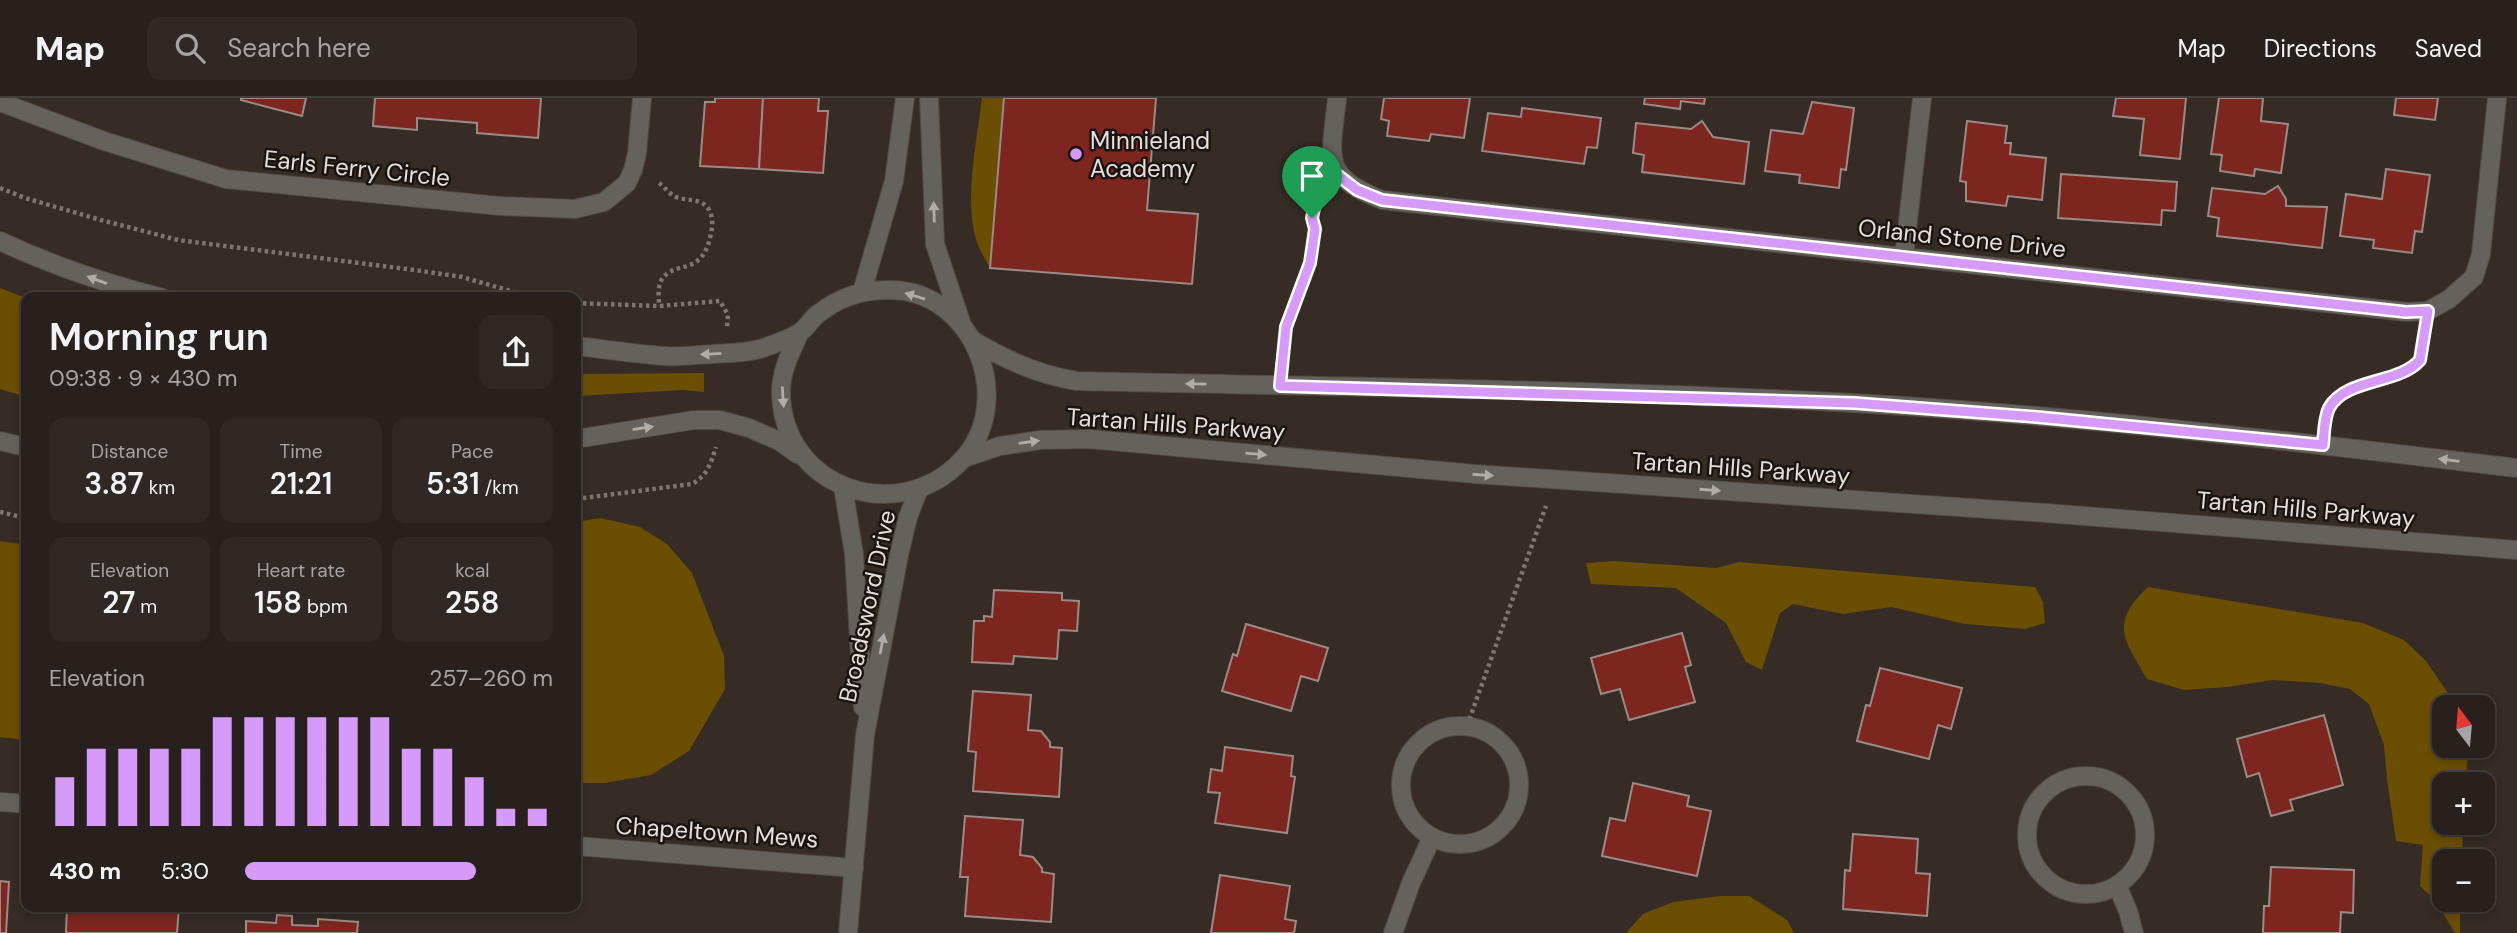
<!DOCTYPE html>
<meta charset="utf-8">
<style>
body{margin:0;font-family:"DM Sans",sans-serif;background:#302825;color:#f1f3f6;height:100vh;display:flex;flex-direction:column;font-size:26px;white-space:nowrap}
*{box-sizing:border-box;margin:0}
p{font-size:23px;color:#a5a3a3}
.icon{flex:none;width:38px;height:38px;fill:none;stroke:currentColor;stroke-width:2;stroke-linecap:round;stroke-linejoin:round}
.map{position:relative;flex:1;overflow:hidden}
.sheet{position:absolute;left:21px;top:194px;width:560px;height:620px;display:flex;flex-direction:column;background:#28201c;border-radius:14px;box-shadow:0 4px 10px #0003,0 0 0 2px #443e3b}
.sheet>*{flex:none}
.needle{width:46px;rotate:344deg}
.controls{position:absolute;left:2432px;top:597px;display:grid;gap:14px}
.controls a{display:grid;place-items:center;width:63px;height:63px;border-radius:14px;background:#28201c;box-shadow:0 4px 10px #0003,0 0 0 2px #443e3b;font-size:35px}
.pin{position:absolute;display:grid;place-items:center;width:60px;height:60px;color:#fff;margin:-72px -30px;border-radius:50% 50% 50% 0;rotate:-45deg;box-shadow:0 0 7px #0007}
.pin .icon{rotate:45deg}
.round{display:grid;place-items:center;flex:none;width:74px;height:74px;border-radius:14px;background:#302825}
.head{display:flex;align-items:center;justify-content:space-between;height:119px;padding:0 28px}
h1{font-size:38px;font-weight:600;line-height:52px}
.figures{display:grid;grid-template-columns:repeat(3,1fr);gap:10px;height:119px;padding:7px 28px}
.figures div{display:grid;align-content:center;border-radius:14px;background:#302825;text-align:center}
.figures b{font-size:30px;font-weight:600}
.figures small{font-size:19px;font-weight:400}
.figures p{font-size:19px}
.chart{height:196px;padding:14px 28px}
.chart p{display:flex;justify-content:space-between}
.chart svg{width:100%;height:126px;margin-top:7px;stroke:#d69bfa;stroke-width:6}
ul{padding:0 28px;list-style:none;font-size:23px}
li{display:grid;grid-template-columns:112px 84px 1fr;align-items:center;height:52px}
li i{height:18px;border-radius:9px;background:#d69bfa}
header{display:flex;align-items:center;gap:42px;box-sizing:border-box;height:98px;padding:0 35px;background:#28201c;border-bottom:2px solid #443e3b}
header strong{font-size:33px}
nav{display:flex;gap:38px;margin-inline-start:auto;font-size:24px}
.search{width:490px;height:63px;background:#302825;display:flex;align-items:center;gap:18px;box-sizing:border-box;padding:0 24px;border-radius:14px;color:#a5a3a3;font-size:26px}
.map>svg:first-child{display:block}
.green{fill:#6b4f01}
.building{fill:#7d251f;stroke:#9a8b88;stroke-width:2}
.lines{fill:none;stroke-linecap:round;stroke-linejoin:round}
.minor-casing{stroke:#524842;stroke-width:20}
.path{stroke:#7e7570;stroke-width:4.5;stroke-dasharray:3.5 3.5;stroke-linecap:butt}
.minor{stroke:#65615d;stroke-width:18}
.oneway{fill:#b2aca8}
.route-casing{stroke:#fff;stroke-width:14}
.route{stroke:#d69bfa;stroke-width:9}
.poi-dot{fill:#d69bfa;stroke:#1a1412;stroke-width:2.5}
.labels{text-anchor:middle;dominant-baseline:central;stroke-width:5;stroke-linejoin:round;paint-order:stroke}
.poi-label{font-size:24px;fill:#e5deda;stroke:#1a1412;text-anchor:start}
.street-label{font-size:24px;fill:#e5deda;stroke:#1a1412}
</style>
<header>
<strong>Map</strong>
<div class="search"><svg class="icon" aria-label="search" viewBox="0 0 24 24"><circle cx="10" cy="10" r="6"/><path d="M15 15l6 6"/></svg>Search here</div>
<nav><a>Map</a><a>Directions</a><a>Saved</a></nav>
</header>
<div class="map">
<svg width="2517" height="835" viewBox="0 0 2517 835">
<rect width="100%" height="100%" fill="#362b25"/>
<g class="green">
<path d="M982,0H1004L990,170C985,161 979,151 976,141C964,100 977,42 982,0Z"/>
<polygon points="0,190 26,200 26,299 0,291"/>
<polygon points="704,275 704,294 683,292 576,298 576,276"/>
<polygon points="600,420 640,429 667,446 692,475 724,558 725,591 689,653 651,677 605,685 576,685 576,424"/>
<polygon points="0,443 26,447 26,642 0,639"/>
<polygon points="1614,463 1716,470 1739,464 2035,489 2043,504 2045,525 2025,531 1965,526 1891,509 1843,516 1793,506 1780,515 1762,572 1746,564 1726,525 1676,490 1591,486 1586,465"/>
<path d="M2148,489L2363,525L2404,542L2426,563L2450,598L2454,609H2445V648H2469L2465,686H2445V724L2463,725L2462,763H2445V802H2460V835H2455L2435,802L2420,788L2423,747L2396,743L2387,681L2384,647L2369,606L2350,591L2320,585L2273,582L2227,589L2184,592L2147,581C2124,541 2109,526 2148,489Z"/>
<polygon points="1720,798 1749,798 1787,822 1794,835 1626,835 1643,816 1673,804"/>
</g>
<g class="building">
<polygon points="241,0 306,0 302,18 241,2"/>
<polygon points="375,0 541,0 538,40 477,35 477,25 417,20 417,32 373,28"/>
<polygon points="715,0 763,0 759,71 700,68 705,4 715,4"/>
<polygon points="763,0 819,0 818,13 828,13 823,75 759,71"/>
<polygon points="1004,0 1156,0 1147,112 1198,116 1192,186 990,170"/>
<polygon points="1384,0 1470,0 1464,40 1431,36 1429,43 1387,38 1389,23 1381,21"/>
<polygon points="1645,0 1705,0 1704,6 1681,3 1680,11 1644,6"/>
<polygon points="2116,0 2186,0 2180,61 2140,57 2144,21 2113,18"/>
<polygon points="2219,0 2263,0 2261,23 2288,26 2281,75 2255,71 2254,78 2220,73 2222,57 2211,56"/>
<polygon points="2396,0 2438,0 2435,22 2394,17"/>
<polygon points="1812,4 1854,10 1846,72 1841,71 1839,90 1799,85 1800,77 1765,73 1771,32 1803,36"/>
<polygon points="1522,10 1601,20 1597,50 1587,49 1584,66 1482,53 1488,15 1521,19"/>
<polygon points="1702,23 1713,39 1749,44 1744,86 1642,74 1644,57 1633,55 1636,25 1691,31"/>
<polygon points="1967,23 2007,28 2005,45 2011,45 2010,56 2046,60 2042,102 2008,98 2006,108 1966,103 1966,84 1960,83"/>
<polygon points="2386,71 2430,77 2422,134 2415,133 2412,155 2373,150 2374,142 2340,138 2346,96 2382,101"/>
<polygon points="2061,76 2177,84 2175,113 2162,112 2161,127 2058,120"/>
<polygon points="2278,88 2286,101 2286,108 2327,109 2322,150 2217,138 2219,120 2208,118 2212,90 2265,96"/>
<polygon points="994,492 1062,495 1062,502 1079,503 1077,533 1059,532 1057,561 1014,558 1013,566 972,564 974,523 984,523 984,518 992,519"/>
<polygon points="1246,526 1328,550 1318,583 1301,578 1291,613 1222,593 1233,556 1237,558"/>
<polygon points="1682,535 1691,567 1685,569 1695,604 1629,622 1620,591 1601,596 1591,560"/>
<polygon points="1880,570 1962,590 1951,631 1938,627 1929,661 1857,643 1866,607 1870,608"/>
<polygon points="973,593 1031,597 1028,632 1041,633 1050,644 1050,649 1062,650 1059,699 973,693 976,654 968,653"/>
<polygon points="2324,617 2343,687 2290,702 2293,712 2271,718 2259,675 2247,679 2237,641"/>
<polygon points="1225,649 1293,658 1291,678 1295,679 1287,735 1215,725 1220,695 1208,694 1211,671 1222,673"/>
<polygon points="1633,685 1689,698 1687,708 1711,713 1697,778 1602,758 1610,720 1625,723"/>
<polygon points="965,718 1023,722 1020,757 1033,759 1042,770 1042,774 1054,776 1051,824 965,818 968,779 960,779"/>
<polygon points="1853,736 1918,741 1916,775 1930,776 1927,818 1843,811 1845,772 1850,773"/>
<polygon points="2271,769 2354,772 2353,815 2341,814 2340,835 2263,835 2264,808 2269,808"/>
<polygon points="1220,777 1290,788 1285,821 1296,823 1294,835 1211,835"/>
<polygon points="0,783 9,784 6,835 0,835"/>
<polygon points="67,808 179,808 177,835 66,835"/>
<polygon points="277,817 292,818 292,827 318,828 318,821 358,824 357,835 246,835 246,823 276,825"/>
</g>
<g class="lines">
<defs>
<g id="minor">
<polyline points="929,0 935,146 962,227"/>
<path d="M1337,0C1331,60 1320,77 1382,102L2407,214L2428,213L2449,201L2474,179L2481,156L2497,0"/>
<polyline points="0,4 104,43 226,81 500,108 575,111 604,104 627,85 633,72 637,55 642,0"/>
<path d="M0,143C53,168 107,186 163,200"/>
<polyline points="1904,158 1922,0"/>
<polyline points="862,194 894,83 905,0"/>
<path d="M974,243C1007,263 1039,277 1077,283C1336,289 1595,291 1853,305C2075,317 2297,344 2517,370"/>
<path d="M576,248C605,251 635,256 665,258C681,259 697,257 713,256C728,255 745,255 760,251C772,247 789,241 799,235C807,230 811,221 818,216C839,199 865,191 892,192C974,194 1017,303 962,362C898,430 782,390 781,294C781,272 791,254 800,234"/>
<polyline points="576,341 694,322 720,322 749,330 779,343 797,356"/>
<polyline points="0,343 26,349"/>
<polyline points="964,360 1000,348 1040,342 1089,341 1475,376 2046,415 2517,452"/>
<polyline points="843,389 854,456 863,609"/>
<circle cx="1460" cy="687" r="59"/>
<circle cx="2086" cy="737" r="59"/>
<polyline points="0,704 26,706"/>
<polyline points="576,748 854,770"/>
<polyline points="2117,787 2128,813 2134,835"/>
<polyline points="848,835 865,637 899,457 908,419 919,391"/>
<polyline points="1393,835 1411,785 1432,739"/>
</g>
</defs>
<use href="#minor" class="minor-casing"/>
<g class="path">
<path d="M659,85C665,89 669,96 676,99C686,103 699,100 707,109C713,116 713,127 711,135C703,180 676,161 662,181C657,189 659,200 659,208"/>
<polyline points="0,90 25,100 101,122 178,142 422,173 462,179 535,200"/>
<polyline points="576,205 659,208 720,203 728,217 727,229"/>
<polyline points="1283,259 1287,229 1310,165 1315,131 1312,120 1318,96"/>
<path d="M2327,318C2331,288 2392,281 2415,268L2420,262L2423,242"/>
<path d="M576,401L692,386C707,378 711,365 716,349"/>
<polyline points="0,414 26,420"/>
<polyline points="1467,628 1546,408"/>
</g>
<use href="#minor" class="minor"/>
</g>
<defs><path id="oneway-solid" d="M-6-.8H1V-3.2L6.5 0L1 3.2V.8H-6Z" transform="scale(1.75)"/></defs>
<g class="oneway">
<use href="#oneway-solid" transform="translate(934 114) rotate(-92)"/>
<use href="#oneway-solid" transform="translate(97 182) rotate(-160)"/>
<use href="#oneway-solid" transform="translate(915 198) rotate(-163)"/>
<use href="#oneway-solid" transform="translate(711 256) rotate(177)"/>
<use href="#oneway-solid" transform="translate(1196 286) rotate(-179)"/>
<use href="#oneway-solid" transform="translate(783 299) rotate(86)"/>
<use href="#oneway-solid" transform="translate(643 330) rotate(-9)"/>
<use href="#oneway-solid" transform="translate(1029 344) rotate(-8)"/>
<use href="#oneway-solid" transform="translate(1256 356) rotate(5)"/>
<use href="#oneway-solid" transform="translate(2449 362) rotate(-173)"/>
<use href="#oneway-solid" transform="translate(1483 377) rotate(4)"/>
<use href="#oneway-solid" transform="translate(1710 392) rotate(4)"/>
<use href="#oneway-solid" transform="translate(882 546) rotate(-79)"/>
</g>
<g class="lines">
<defs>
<path id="route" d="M1339,78L1357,92L1382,102L2406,214L2428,213L2420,262C2400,286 2345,280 2329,310C2324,320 2324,336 2323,347L2037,319L1854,305L1280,288L1286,229L1310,165L1315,131L1312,120L1317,96L1327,86Z"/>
</defs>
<use href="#route" class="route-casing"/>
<use href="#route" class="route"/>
</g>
<circle class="poi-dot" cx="1076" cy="56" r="7"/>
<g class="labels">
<g class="poi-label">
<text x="1090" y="42">Minnieland<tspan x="1090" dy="28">Academy</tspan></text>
</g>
<g class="street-label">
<text transform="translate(357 70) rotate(6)">Earls Ferry Circle</text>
<text transform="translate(1962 140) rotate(6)">Orland Stone Drive</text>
<text transform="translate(1176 326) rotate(4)">Tartan Hills Parkway</text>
<text transform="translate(1741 370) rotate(4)">Tartan Hills Parkway</text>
<text transform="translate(2306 411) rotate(5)">Tartan Hills Parkway</text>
<text transform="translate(867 508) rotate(-78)">Broadsword Drive</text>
<text transform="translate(717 734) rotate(4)">Chapeltown Mews</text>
</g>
</g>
</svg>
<div class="controls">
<a><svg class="needle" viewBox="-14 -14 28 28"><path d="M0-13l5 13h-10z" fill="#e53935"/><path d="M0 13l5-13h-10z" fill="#a5a3a3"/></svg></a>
<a>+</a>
<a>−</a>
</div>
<div class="pin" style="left:1312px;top:120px;background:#1e9e55"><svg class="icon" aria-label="arrive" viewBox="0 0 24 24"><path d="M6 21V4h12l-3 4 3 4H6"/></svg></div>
<section class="sheet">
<div class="head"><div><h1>Morning run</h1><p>09:38 · 9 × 430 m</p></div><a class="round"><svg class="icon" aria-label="share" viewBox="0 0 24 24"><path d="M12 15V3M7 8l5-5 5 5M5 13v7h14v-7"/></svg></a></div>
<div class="figures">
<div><p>Distance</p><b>3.87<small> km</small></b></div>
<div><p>Time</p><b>21:21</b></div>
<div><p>Pace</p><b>5:31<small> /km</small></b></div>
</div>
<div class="figures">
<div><p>Elevation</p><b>27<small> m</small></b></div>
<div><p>Heart rate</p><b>158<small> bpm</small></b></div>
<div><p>kcal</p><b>258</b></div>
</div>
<div class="chart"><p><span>Elevation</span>257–260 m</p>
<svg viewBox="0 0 160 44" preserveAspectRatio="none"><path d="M5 44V27M15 44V17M25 44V17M35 44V17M45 44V17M55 44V6M65 44V6M75 44V6M85 44V6M95 44V6M105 44V6M115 44V17M125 44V17M135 44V27M145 44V38M155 44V38"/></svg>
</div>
<ul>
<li><b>430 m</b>5:30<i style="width:75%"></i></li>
</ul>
</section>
</div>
